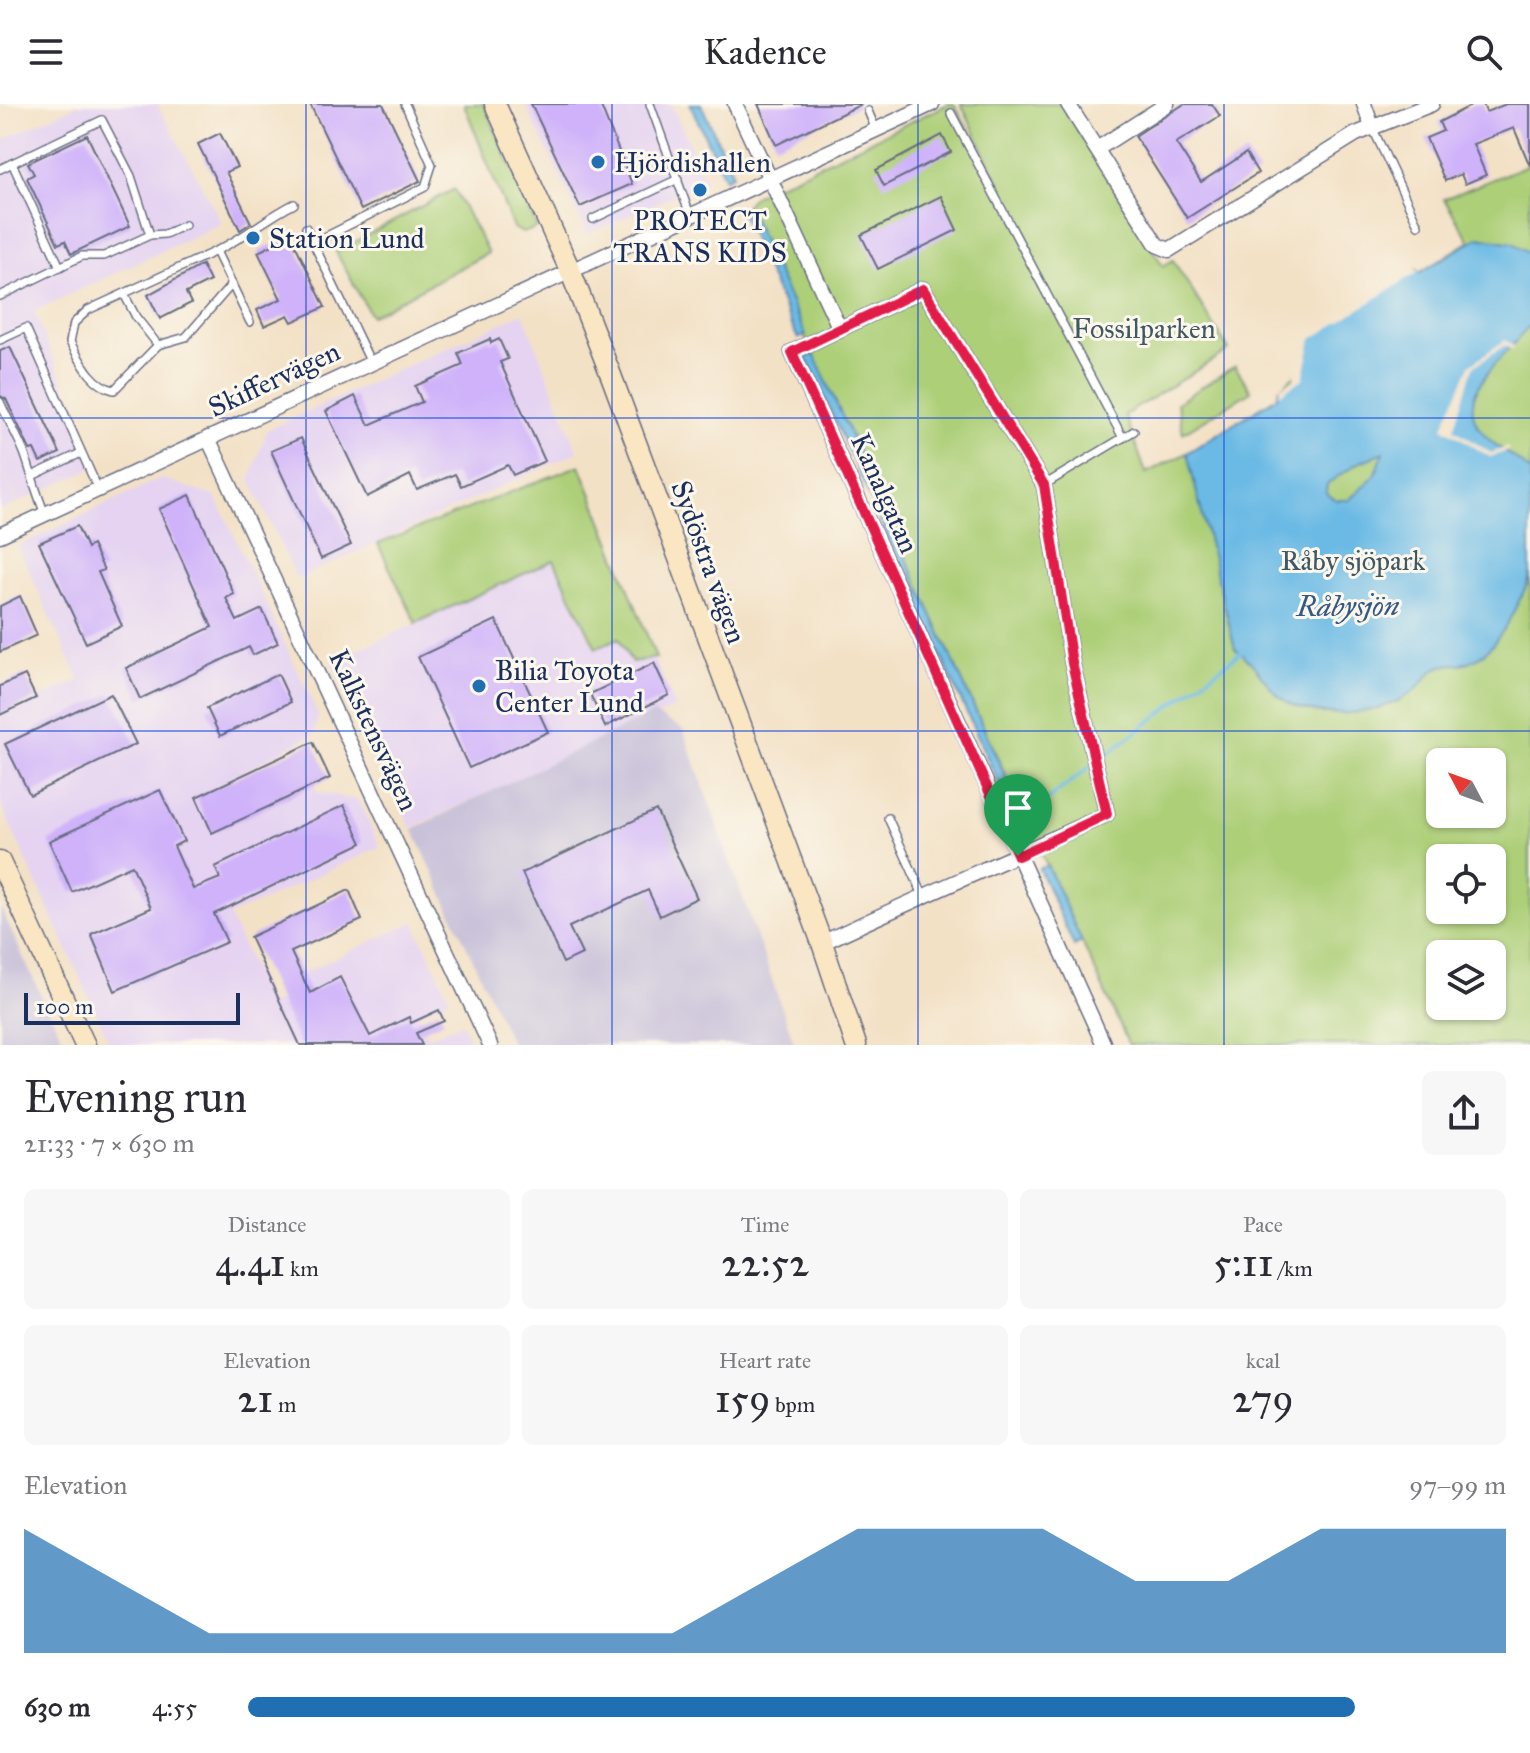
<!DOCTYPE html>
<meta charset="utf-8">
<style>
body{margin:0;font-family:"IM FELL Great Primer",serif;background:#f7f7f7;color:#2b2b33;height:100vh;display:flex;flex-direction:column;font-size:30px;white-space:nowrap}
*{box-sizing:border-box;margin:0}
p{font-size:26px;color:#7c7c81}
.icon{flex:none;width:44px;height:44px;fill:none;stroke:currentColor;stroke-width:2;stroke-linecap:round;stroke-linejoin:round}
.map{position:relative;height:941px;overflow:hidden}
.details{display:flex;flex-direction:column;background:#fff;flex:1}
.details>*{flex:none}
.needle{width:52px;rotate:311deg}
.fabs{position:absolute;left:1426px;top:644px;display:grid;gap:16px}
.fabs a{display:grid;place-items:center;width:80px;height:80px;border-radius:12px;background:#fff;box-shadow:0 2px 6px #0004;font-size:40px}
.scale{position:absolute;left:24px;bottom:20px;width:216px;box-sizing:border-box;padding-left:8px;border:4px solid #1b2f5e;border-top:0;font-size:22px;line-height:28px;white-space:nowrap;color:#1b2f5e;-webkit-text-stroke:6px #fbf7ec;paint-order:stroke}
.pin{position:absolute;display:grid;place-items:center;width:68px;height:68px;color:#fff;margin:-82px -34px;border-radius:50% 50% 50% 0;rotate:-45deg;box-shadow:0 0 8px #0007}
.pin .icon{rotate:45deg}
.round{display:grid;place-items:center;flex:none;width:84px;height:84px;border-radius:12px;background:#f7f7f7}
.overview{display:flex;align-items:center;justify-content:space-between;height:136px;padding:0 24px}
h1{font-size:44px;font-weight:600;line-height:60px}
.stats{display:grid;grid-template-columns:repeat(3,1fr);gap:12px;height:136px;padding:8px 24px}
.stats div{display:grid;align-content:center;border-radius:12px;background:#f7f7f7;text-align:center}
.stats b{font-size:40px;font-weight:600}
.stats small{font-size:22px;font-weight:400}
.stats p{font-size:22px}
.chart{height:224px;padding:16px 24px}
.chart p{display:flex;justify-content:space-between}
.chart svg{width:100%;height:144px;margin-top:8px;fill:#1f6fb2;opacity:.7}
ul{padding:0 24px;list-style:none;font-size:26px}
li{display:grid;grid-template-columns:128px 96px 1fr;align-items:center;height:60px}
li i{height:20px;border-radius:10px;background:#1f6fb2}
header{display:flex;justify-content:space-between;align-items:center;height:104px;padding:0 24px;background:#fff;font-size:36px;font-weight:600}
.map>svg:first-child{display:block}
.built{fill:#e5d3f1}
.industrial{fill:#c7c0d9}
.green{fill:#adcf78;stroke:#647f6b;stroke-width:2;fill-rule:evenodd}
.water{fill:#6abae5;stroke:#4274a2;stroke-width:2;fill-rule:evenodd}
.pier{fill:#f3e1c6}
.lines{fill:none;stroke-linecap:round;stroke-linejoin:round}
.stream{stroke:#6abae5;stroke-width:4}
.building{fill:#cfb2fa}
.lane-casing{stroke:#676d82;stroke-width:10}
.street-casing{stroke:#676d82;stroke-width:17}
.secondary-casing{stroke:#676d82;stroke-width:23}
.lane{stroke:#fff;stroke-width:7}
.street{stroke:#fff;stroke-width:14}
.secondary{stroke:#fbe6c4;stroke-width:20}
.route-casing{stroke:#fff;stroke-width:16}
.route{stroke:#e11d48;stroke-width:10}
.grid{fill:none;stroke:#1d4ed8;stroke-width:2;stroke-opacity:0.55}
.poi-dot{fill:#1f6fb2;stroke:#fbf7ec;stroke-width:3}
.labels{text-anchor:middle;dominant-baseline:central;stroke-width:6;stroke-linejoin:round;paint-order:stroke}
.poi-label{font-size:28px;fill:#1b2f5e;stroke:#fbf7ec;text-anchor:start}
.park-label{font-size:28px;fill:#405764;stroke:#fbf7ec}
.street-label{font-size:28px;fill:#1b2f5e;stroke:#fbf7ec}
.water-label{font-size:30px;font-style:italic;fill:#335986;stroke:#fbf7ec}
</style>
<header><svg class="icon" aria-label="menu" viewBox="0 0 24 24"><path d="M4 6h16M4 12h16M4 18h16"/></svg>Kadence<svg class="icon" aria-label="search" viewBox="0 0 24 24"><circle cx="10" cy="10" r="6"/><path d="M15 15l6 6"/></svg></header>
<div class="map">
<svg width="1530" height="941" viewBox="0 0 1530 941">
<rect width="100%" height="100%" fill="#fbf7ec"/>
<filter id="ink" filterUnits="userSpaceOnUse"><feTurbulence type="fractalNoise" baseFrequency=".0125" numOctaves="2"/><feDisplacementMap in="SourceGraphic" scale="16" xChannelSelector="R" yChannelSelector="G"/><feConvolveMatrix kernelMatrix="1 2 1 2 8 2 1 2 1" color-interpolation-filters="sRGB"/></filter>
<filter id="wash" filterUnits="userSpaceOnUse"><feTurbulence type="fractalNoise" baseFrequency=".006" numOctaves="4" result="noise"/><feDisplacementMap in="SourceGraphic" scale="32" xChannelSelector="R" yChannelSelector="G"/><feGaussianBlur stdDeviation="1.8" result="paint"/><feColorMatrix in="noise" values="0 0 0 0 0 0 0 0 0 0 0 0 0 0 0 0 0 1.4 0 .05"/><feComposite in="paint" operator="in"/></filter>
<g filter="url(#wash)">
<rect width="100%" height="100%" fill="#f3e1c6"/>
<g class="built">
<polygon points="79,0 157,0 222,119 34,207 98,362 19,398 1,362 18,399 0,407 0,37"/>
<polygon points="525,0 671,0 706,77 588,130"/>
<polygon points="523,209 578,348 297,475 250,376 267,326"/>
<polygon points="161,374 216,393 318,610 315,629 196,693 212,729 314,682 317,688 358,696 380,743 229,812 270,900 279,897 301,870 414,818 450,895 418,910 428,933 462,919 472,941 111,941 0,699 0,613 79,576 18,442"/>
<polygon points="554,456 595,546 619,535 630,560 652,550 676,603 411,724 332,558"/>
</g>
<g class="industrial">
<polygon points="653,609 683,625 795,941 512,941 413,725"/>
<polygon points="0,803 39,887 66,941 0,941"/>
</g>
<g class="green">
<polygon points="464,0 484,0 537,124 523,129 513,124"/>
<path d="M948,0H954L1009,98L961,0H1061L1163,162L1173,156L1229,246L1125,311L1146,369L1187,349L1277,293L1279,285L1416,165L1419,169L1470,137L1444,95L1530,60V941H1129L768,152L741,106L754,92ZM1440,658H1492V710H1440ZM1440,754H1492V806H1440ZM1440,850H1492V902H1440Z"/>
<polygon points="454,85 488,149 371,212 336,148"/>
<polygon points="1235,262 1251,287 1183,329 1177,299"/>
<polygon points="580,361 656,554 631,558 619,534 596,544 554,456 416,519 378,440"/>
</g>
<g class="water">
<polygon points="690,0 701,0 733,70 725,75"/>
<polygon points="750,108 806,231 798,235 742,111"/>
<path d="M1479,133L1513,139L1530,149V221C1512,247 1455,285 1478,322C1489,341 1516,352 1530,368V472L1527,481C1514,506 1498,547 1469,558C1458,562 1444,558 1434,566C1426,572 1422,582 1413,588C1383,610 1330,616 1296,602C1266,591 1261,560 1235,545L1187,349L1277,293L1279,285L1294,276L1303,237L1416,165L1419,169ZM1384,348L1375,371L1349,396H1336L1326,389L1327,380L1358,359Z"/>
<polygon points="814,250 1016,696 1008,700 806,253"/>
<polygon points="1047,761 1082,838 1074,842 1039,765"/>
</g>
<g class="pier">
<polygon points="1415,164 1418,168 1312,235 1303,275 1279,290 1280,283 1294,275 1298,237"/>
<polygon points="1505,236 1514,243 1512,246 1505,241 1473,263 1454,325 1491,349 1508,343 1508,347 1490,353 1443,323 1470,261"/>
</g>
<g class="lines">
<g class="stream">
<polyline points="1098,657 1244,546"/>
<polyline points="1023,715 1091,662"/>
</g>
</g>
<g id="blocks">
<g class="building">
<polygon points="310,0 383,0 420,77 361,106"/>
<polygon points="531,0 600,0 632,80 580,103"/>
<polygon points="758,0 862,0 776,41"/>
<polygon points="1184,0 1212,0 1220,12 1176,39 1201,78 1246,49 1258,69 1187,114 1135,32"/>
<polygon points="1474,0 1483,0 1486,8 1506,0 1530,0 1530,62 1514,24 1473,40 1486,71 1465,80 1461,70 1445,77 1426,34 1443,27 1439,18"/>
<polygon points="220,29 237,63 226,68 251,119 240,126 198,40"/>
<polygon points="87,31 130,122 71,150 65,137 58,140 27,74 34,70 28,59"/>
<polygon points="942,31 951,48 884,82 876,66"/>
<polygon points="941,92 957,126 878,165 861,131"/>
<polygon points="291,132 325,203 292,218 288,211 264,222 257,206 281,195 258,148"/>
<polygon points="202,161 210,177 186,189 191,199 160,215 148,191"/>
<polygon points="490,235 491,239 499,235 508,255 500,258 545,357 513,371 508,361 461,382 455,370 417,386 410,371 367,393 326,307 355,292 369,321 422,298 415,282 463,261 458,249"/>
<polygon points="10,243 60,349 40,358 34,345 30,346 6,295 0,292 0,247"/>
<polygon points="301,334 351,441 321,455 271,347"/>
<polygon points="190,391 234,490 226,494 237,517 262,505 278,539 253,551 249,543 140,595 126,564 212,523 159,405"/>
<polygon points="77,422 87,444 92,441 104,466 98,468 122,522 86,539 39,439"/>
<polygon points="20,492 37,531 0,548 0,502"/>
<polygon points="496,516 548,628 469,664 418,553"/>
<polygon points="654,559 669,591 605,623 590,590"/>
<polygon points="278,570 291,598 220,632 207,604"/>
<polygon points="25,571 36,594 0,611 0,582"/>
<polygon points="111,590 136,640 30,691 5,640"/>
<polygon points="313,638 330,674 212,729 196,693"/>
<polygon points="160,686 184,737 174,742 193,785 220,774 215,763 344,701 362,739 214,810 227,838 115,887 91,830 151,804 132,761 72,788 49,737"/>
<polygon points="656,706 697,794 660,812 648,786 569,823 582,850 563,859 522,769"/>
<polygon points="349,786 362,816 291,848 310,889 340,873 370,932 409,913 411,919 439,906 444,917 416,929 422,941 300,941 250,833"/>
</g>
</g>
</g>
<g filter="url(#ink)">
<use href="#blocks" fill-opacity="0" stroke="#676d82" stroke-width="2"/>
<g class="lines">
<defs>
<g id="lane">
<polyline points="650,0 690,111"/>
<polyline points="868,7 876,26"/>
<polyline points="951,9 1123,334"/>
<polyline points="1372,23 1418,121"/>
<polyline points="12,59 60,163"/>
<polyline points="0,65 102,16 131,72 150,131 104,152 82,152 0,192"/>
<polyline points="593,115 678,75"/>
<polyline points="306,124 371,259"/>
<polyline points="150,131 165,130 185,121"/>
<polyline points="313,139 425,83 432,61 405,0"/>
<path d="M216,147L88,206L74,219L70,238C81,257 91,281 114,286L158,241L186,233L232,180"/>
<polyline points="124,190 136,213 158,241"/>
<path d="M250,218L216,147C244,134 266,114 294,100"/>
<polyline points="0,236 26,224 98,385"/>
<path d="M0,298C8,316 18,333 25,351C32,371 36,389 45,410"/>
<polyline points="32,372 81,349"/>
<polyline points="1044,381 1134,327"/>
<polyline points="888,714 923,791"/>
</g>
<g id="street">
<polyline points="735,0 840,225"/>
<polyline points="1068,0 1157,141 1169,146 1356,30 1432,0"/>
<polyline points="1364,0 1372,23"/>
<polyline points="1097,45 1167,0"/>
<polyline points="208,334 490,941"/>
<polyline points="0,431 932,0"/>
<path d="M822,839C916,794 1013,754 1107,710L1072,559L1044,381L923,185L792,248L1104,941"/>
</g>
<g id="secondary">
<polyline points="495,0 570,166 612,274 822,839 856,941"/>
<polyline points="0,758 85,941"/>
</g>
</defs>
<use href="#lane" class="lane-casing"/>
<use href="#street" class="street-casing"/>
<use href="#secondary" class="secondary-casing"/>
<use href="#lane" class="lane"/>
<use href="#street" class="street"/>
<use href="#secondary" class="secondary"/>
</g>
</g>
<g class="lines" filter="url(#ink)">
<defs>
<polygon id="route" points="923,185 1044,381 1072,559 1107,710 1018,752 792,248"/>
</defs>
<use href="#route" class="route-casing"/>
<use href="#route" class="route"/>
</g>
<path class="grid" d="M306,0V941M612,0V941M918,0V941M1224,0V941M0,314H1530M0,627H1530"/>
<g class="poi-dot">
<circle cx="598" cy="58" r="8"/>
<circle cx="700" cy="86" r="8"/>
<circle cx="253" cy="134" r="8"/>
<circle cx="479" cy="582" r="8"/>
</g>
<g class="labels">
<g class="poi-label">
<text x="614" y="58">Hjördishallen</text>
<text x="700" y="116" text-anchor="middle">PROTECT<tspan x="700" dy="32">TRANS KIDS</tspan></text>
<text x="269" y="134">Station Lund</text>
<text x="495" y="566">Bilia Toyota<tspan x="495" dy="32">Center Lund</tspan></text>
</g>
<g class="park-label">
<text x="1144" y="224">Fossilparken</text>
<text x="1353" y="456">Råby sjöpark</text>
</g>
<g class="street-label">
<text transform="translate(274 275) rotate(-25)">Skiffervägen</text>
<text transform="translate(885 389) rotate(66)">Kanalgatan</text>
<text transform="translate(709 458) rotate(70)">Sydöstra vägen</text>
<text transform="translate(374 626) rotate(65)">Kalkstensvägen</text>
</g>
<g class="water-label">
<text x="1348" y="502">Råbysjön</text>
</g>
</g>
</svg>
<div class="fabs">
<a><svg class="needle" viewBox="-14 -14 28 28"><path d="M0-13l5 13h-10z" fill="#e53935"/><path d="M0 13l5-13h-10z" fill="#7c7c81"/></svg></a>
<a><svg class="icon" aria-label="locate" viewBox="0 0 24 24"><circle cx="12" cy="12" r="6"/><path d="M12 2v4M12 18v4M2 12h4M18 12h4"/></svg></a>
<a><svg class="icon" aria-label="layers" viewBox="0 0 24 24"><path d="M12 4l9 5-9 5-9-5zM3 14l9 5 9-5"/></svg></a>
</div>
<div class="scale">100 m</div>
<div class="pin" style="left:1018px;top:752px;background:#1e9e55"><svg class="icon" aria-label="arrive" viewBox="0 0 24 24"><path d="M6 21V4h12l-3 4 3 4H6"/></svg></div>
</div>
<section class="details">
<div class="overview"><div><h1>Evening run</h1><p>21:33 · 7 × 630 m</p></div><a class="round"><svg class="icon" aria-label="share" viewBox="0 0 24 24"><path d="M12 15V3M7 8l5-5 5 5M5 13v7h14v-7"/></svg></a></div>
<div class="stats">
<div><p>Distance</p><b>4.41<small> km</small></b></div>
<div><p>Time</p><b>22:52</b></div>
<div><p>Pace</p><b>5:11<small> /km</small></b></div>
</div>
<div class="stats">
<div><p>Elevation</p><b>21<small> m</small></b></div>
<div><p>Heart rate</p><b>159<small> bpm</small></b></div>
<div><p>kcal</p><b>279</b></div>
</div>
<div class="chart"><p><span>Elevation</span>97–99 m</p>
<svg viewBox="0 0 160 44" preserveAspectRatio="none"><path d="M0 44V6L10 22L20 38L30 38L40 38L50 38L60 38L70 38L80 22L90 6L100 6L110 6L120 22L130 22L140 6L150 6L160 6V44z"/></svg>
</div>
<ul>
<li><b>630 m</b>4:55<i style="width:88%"></i></li>
</ul>
</section>
